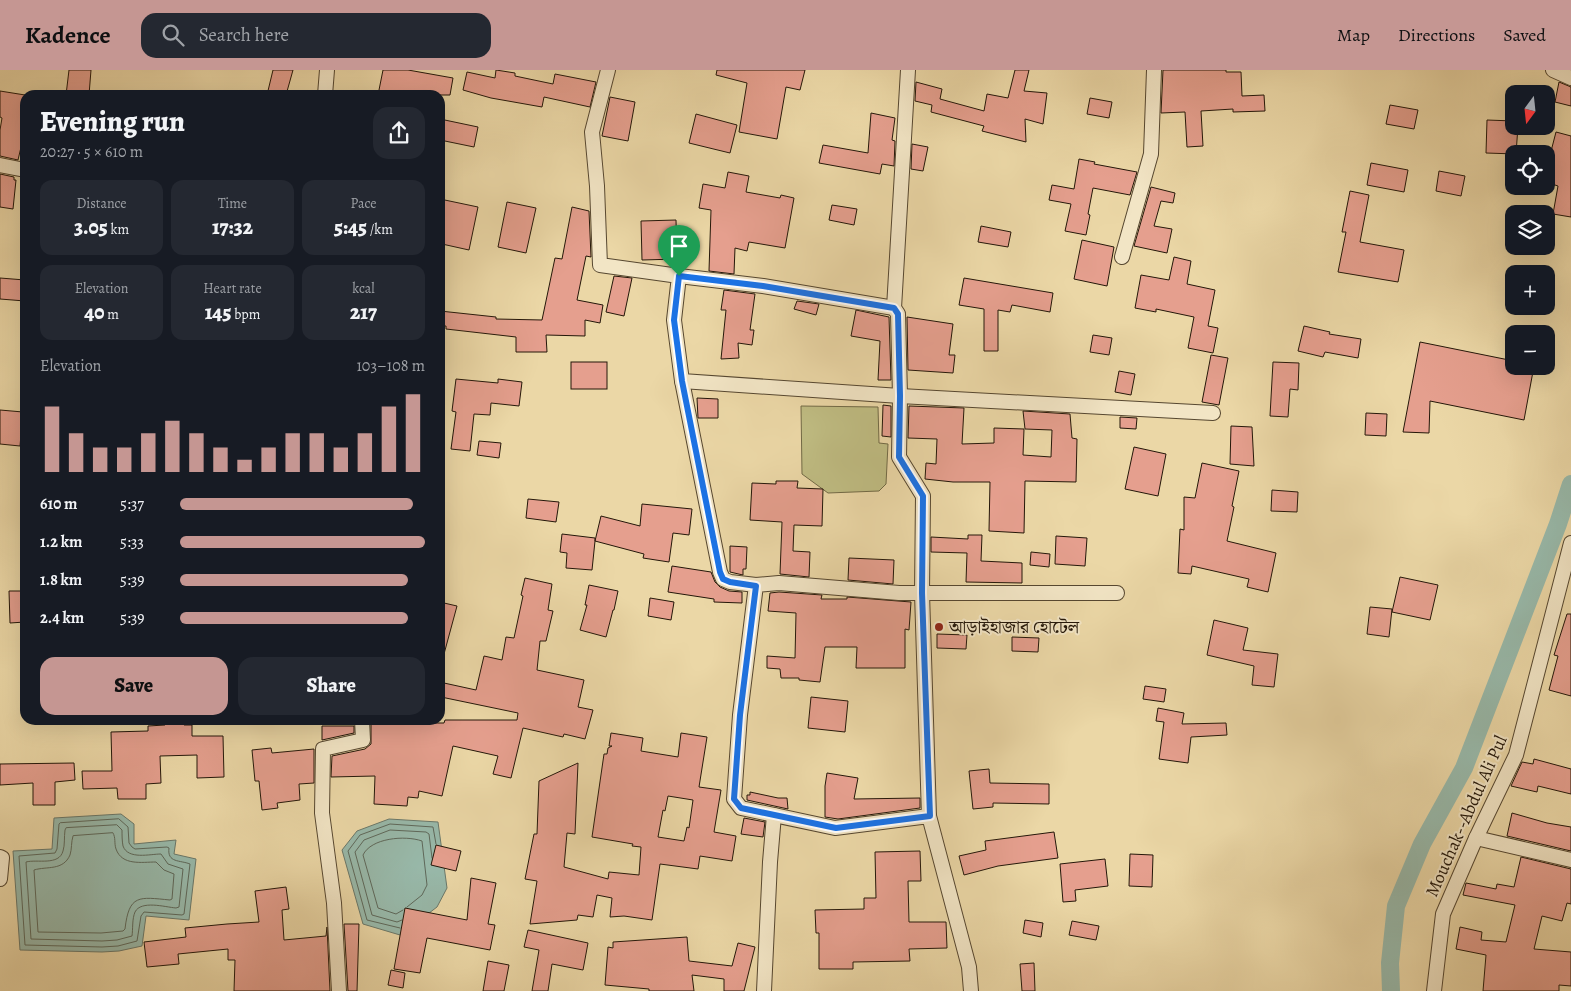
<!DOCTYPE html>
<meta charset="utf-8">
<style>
body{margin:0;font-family:Alegreya,"Noto Serif Bengali",serif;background:#242831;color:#f1f3f6;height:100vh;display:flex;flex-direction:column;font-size:19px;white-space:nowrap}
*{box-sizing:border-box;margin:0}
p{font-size:16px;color:#9ea1a6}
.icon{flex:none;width:28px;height:28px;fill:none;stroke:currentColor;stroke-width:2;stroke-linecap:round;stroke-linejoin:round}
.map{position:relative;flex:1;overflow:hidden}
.drawer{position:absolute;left:20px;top:20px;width:425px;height:635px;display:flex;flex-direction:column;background:#171b24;border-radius:15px;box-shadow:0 5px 20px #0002}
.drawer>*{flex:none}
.needle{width:32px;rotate:195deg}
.tools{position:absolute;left:1505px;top:15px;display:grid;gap:10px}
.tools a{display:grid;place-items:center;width:50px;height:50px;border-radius:10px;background:#171b24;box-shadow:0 5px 20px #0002;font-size:25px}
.pin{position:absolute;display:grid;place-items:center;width:42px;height:42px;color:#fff;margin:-51px -21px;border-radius:50% 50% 50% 0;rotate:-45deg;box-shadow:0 0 5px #0007}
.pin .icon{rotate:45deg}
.round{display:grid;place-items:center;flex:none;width:52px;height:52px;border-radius:15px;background:#242831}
.summary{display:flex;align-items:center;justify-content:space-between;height:85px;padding:0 20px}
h1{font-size:28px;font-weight:800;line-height:38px}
.figures{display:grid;grid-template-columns:repeat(3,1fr);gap:8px;height:85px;padding:5px 20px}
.figures div{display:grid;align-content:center;border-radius:12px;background:#242831;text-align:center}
.figures b{font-size:21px;font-weight:800}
.figures small{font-size:14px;font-weight:400}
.figures p{font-size:14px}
.chart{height:140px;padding:10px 20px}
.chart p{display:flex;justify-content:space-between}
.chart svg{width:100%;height:90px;margin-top:5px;stroke:#c59692;stroke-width:6}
.action{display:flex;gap:10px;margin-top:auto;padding:10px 20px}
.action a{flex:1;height:58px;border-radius:15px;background:#c59692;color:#111;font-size:20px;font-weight:800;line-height:58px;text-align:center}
.action a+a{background:#242831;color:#f1f3f6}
ul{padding:0 20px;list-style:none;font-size:16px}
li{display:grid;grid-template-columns:80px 60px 1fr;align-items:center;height:38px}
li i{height:12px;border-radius:6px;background:#c59692}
header{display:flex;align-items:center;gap:30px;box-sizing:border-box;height:70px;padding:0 25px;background:#c59692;color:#111}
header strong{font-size:24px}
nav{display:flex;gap:28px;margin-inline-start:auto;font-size:18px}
.search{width:350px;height:45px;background:#242831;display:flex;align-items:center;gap:12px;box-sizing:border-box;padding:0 18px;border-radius:15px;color:#9ea1a6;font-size:19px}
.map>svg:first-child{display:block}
.green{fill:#bfbc82;stroke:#726a46}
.water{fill:#98b9aa;stroke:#6a786a}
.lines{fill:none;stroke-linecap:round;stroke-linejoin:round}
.shore{stroke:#5e685a;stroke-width:1}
.canal{stroke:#98b9aa;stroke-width:18}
.building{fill:#e59f8e;stroke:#241709;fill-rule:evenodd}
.street-casing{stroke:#564730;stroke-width:16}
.street{stroke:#f2e5c5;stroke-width:14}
.route-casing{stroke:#fff;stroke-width:10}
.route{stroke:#1a73e8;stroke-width:6}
.poi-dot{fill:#8f2418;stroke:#f2e5c5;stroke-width:2}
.labels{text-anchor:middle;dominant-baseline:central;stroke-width:4;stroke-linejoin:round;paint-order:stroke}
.poi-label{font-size:18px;fill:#241709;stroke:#f2e5c5;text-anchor:start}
.street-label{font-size:18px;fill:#241709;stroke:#f2e5c5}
</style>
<header>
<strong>Kadence</strong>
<div class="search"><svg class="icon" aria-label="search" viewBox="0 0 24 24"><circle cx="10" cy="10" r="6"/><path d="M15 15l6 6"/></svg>Search here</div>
<nav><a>Map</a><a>Directions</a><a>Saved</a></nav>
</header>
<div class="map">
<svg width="1571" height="921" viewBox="0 0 1571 921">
<rect width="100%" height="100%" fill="#ebd7a6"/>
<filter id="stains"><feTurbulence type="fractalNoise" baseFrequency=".004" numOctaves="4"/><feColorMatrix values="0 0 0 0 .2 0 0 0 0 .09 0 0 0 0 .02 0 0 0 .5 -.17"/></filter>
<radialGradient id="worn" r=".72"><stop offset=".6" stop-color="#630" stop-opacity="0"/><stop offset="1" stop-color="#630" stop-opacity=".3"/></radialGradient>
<polygon class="green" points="801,336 878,337 879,373 888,374 886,414 879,421 828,423 802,404"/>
<g class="water">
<polygon points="121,744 134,754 134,774 176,770 174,784 196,789 189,850 146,846 142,876 119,881 102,882 20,880 13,781 52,779 54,748"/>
<polygon points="389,749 438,752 447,818 437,837 400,865 363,854 342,780 357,761"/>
</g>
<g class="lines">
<g class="shore">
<path d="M119,749L128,757L129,773L132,777L135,779L167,777L169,778C167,793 180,790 190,794L184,844L182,845L144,842L141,846L137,871L118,876L102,877L25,875L19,786L55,783L57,779L59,754L60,753Z"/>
<path d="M117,755L122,760C122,765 122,771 123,776C128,790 150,784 161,784L168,794L183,799L179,837L176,838C165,837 141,830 135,842C132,849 133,859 132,866L117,870L102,871L31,869L26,792C37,789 59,796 63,781C65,775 64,767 65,760L66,758Z"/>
<path d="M113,763C116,768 114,773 116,779C122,796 142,792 156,792L164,800L174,804L172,829L170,830C139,827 129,824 125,859L123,861L101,863L38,862L34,800C47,796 63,801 70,785C72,779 71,772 73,766Z"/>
<path d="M403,840L396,844L378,838L363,785C371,768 405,765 422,771L427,815L422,825L407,837"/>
<polyline points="402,850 397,852 372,845 355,782 364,770 390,760 426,762 429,764 432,788"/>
<polyline points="400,858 367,850 348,781 360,765 390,754 433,757 436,774"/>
</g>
<polyline class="canal" points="1391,921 1390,893 1396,836 1422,774 1464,698 1558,454 1571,414"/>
</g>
<g class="building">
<polygon points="69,0 91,0 89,25 66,25"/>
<polygon points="273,0 293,0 286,25 267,25"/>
<polygon points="383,0 408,0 453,8 450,25 378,25"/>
<polygon points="496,0 515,3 515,6 553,14 555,4 596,12 590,37 544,27 542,37 491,28 463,20 467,2 495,8"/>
<polygon points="717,0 805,0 800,20 786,17 777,69 739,62 747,13 716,5"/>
<polygon points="1015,0 1029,0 1024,21 1047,23 1043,54 1025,49 1026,72 982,61 984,56 931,42 932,35 915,31 916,12 942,19 940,29 984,41 987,24 1008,28"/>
<polygon points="1163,0 1226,0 1226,2 1241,2 1242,26 1264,25 1265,41 1233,42 1233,39 1201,41 1203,76 1187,77 1185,42 1161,43"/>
<polygon points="1559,12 1571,17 1571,36 1555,32"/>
<polygon points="0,21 25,25 25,60 18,90 0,86 0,60 2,48 0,47"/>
<polygon points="610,27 635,32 628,71 602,66"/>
<polygon points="1090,28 1112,32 1109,48 1087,44"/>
<polygon points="1390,35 1418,40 1414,59 1386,54"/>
<polygon points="871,43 895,48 892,70 895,71 894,96 882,94 880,104 819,93 823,75 868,83"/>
<polygon points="696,44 737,55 730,83 689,73"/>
<polygon points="440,49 478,57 474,77 440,70"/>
<polygon points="1487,50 1514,51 1514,56 1518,56 1516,84 1486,83"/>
<polygon points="1556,62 1571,66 1571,147 1553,144 1558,116 1546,112 1546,88 1549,89"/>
<polygon points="912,74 928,77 923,101 911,99"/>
<polygon points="1079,89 1095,92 1094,94 1137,102 1130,125 1093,118 1088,144 1090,145 1086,165 1065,161 1071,134 1049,130 1052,115 1074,119"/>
<polygon points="1371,93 1408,100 1404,122 1367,115"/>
<polygon points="1439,101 1465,106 1461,126 1436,121"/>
<polygon points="728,102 749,106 746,122 780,128 781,125 794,128 785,178 749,172 747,181 735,178 734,204 709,201 711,140 699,138 703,114 725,118"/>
<polygon points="0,104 14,107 14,110 16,110 13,139 0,137"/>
<polygon points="1151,117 1175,123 1173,133 1161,131 1154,156 1172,159 1167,183 1134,176"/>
<polygon points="1350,121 1369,125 1360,172 1404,180 1398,212 1338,202 1346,162 1342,162"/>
<polygon points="440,129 478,137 469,180 442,174 444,161 440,160"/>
<polygon points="507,132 536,138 526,183 498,177"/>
<polygon points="832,135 857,139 854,155 829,150"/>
<polygon points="572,137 589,141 591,187 586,186 577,230 603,235 600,253 585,250 585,266 546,265 547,282 516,282 516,267 446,259 446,256 440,256 440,241 496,247 496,249 542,250 555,188 562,189"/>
<polygon points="676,150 677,189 642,190 641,151"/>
<polygon points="981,156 1011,162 1008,177 978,172"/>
<polygon points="1082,170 1114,177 1107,216 1074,209"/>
<polygon points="1174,187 1191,191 1187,214 1215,220 1208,256 1218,258 1213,283 1188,278 1194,247 1156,239 1156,242 1135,238 1141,205 1169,210"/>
<polygon points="614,206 632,208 624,246 606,242"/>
<polygon points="0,208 25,210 25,231 0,229"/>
<polygon points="964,208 1053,223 1050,242 1012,235 1010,242 998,240 998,281 984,281 984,239 959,235"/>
<polygon points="724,220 755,224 750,260 754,260 752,275 738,273 739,288 721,289 726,240 721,240"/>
<polygon points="797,231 819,234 816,245 794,239"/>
<polygon points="856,240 889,247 891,310 878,310 880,271 851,266"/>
<polygon points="907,247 953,254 949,285 955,285 953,303 908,300"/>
<polygon points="1304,256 1330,262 1329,264 1361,269 1358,288 1325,282 1323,287 1298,281"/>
<polygon points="1093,265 1112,268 1109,285 1090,282"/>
<polygon points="1420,272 1514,291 1514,296 1534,296 1524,350 1430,331 1429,363 1403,362"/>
<polygon points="1211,285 1228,288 1219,335 1202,332"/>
<rect x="571" y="292" width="36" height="27"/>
<polygon points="1273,292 1299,293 1298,320 1290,319 1288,347 1270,346"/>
<polygon points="1119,301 1135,304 1131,325 1115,322"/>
<polygon points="456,309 498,313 498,309 522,312 519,336 491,333 490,345 474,344 470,381 451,379 456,342 452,341"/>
<polygon points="697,328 718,329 718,348 698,348"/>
<polygon points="883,335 891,336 891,367 882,366"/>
<polygon points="909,336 964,338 962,374 994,373 994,358 1024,359 1023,385 1051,387 1052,360 1025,359 1023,341 1070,344 1072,368 1077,369 1076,412 1025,411 1024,463 989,461 990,412 953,412 925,409 926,393 936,394 937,369 908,368"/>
<polygon points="0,340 23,342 20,376 0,374"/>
<polygon points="1366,343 1387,344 1386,366 1365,365"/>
<polygon points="1120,347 1137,348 1136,359 1120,358"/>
<polygon points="1231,356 1252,357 1254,396 1230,394"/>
<polygon points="479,371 501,373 499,388 477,385"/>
<polygon points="1134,377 1166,384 1158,426 1125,419"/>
<polygon points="1202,393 1239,401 1232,436 1234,437 1227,471 1276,483 1268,522 1247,517 1249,509 1192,496 1191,504 1178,503 1180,459 1184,460 1184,427 1195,428"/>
<polygon points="776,411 798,411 797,418 823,419 822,456 794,455 793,481 810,482 809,507 780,504 782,452 750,450 752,413 776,414"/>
<polygon points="1272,420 1298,422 1297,442 1271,441"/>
<polygon points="528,429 559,432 556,452 526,448"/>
<polygon points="642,434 692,439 689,465 673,463 669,492 643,488 644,484 595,471 592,500 566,498 567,483 560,482 562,464 595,468 595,471 601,446 640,456"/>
<polygon points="968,465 982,465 981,491 1022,493 1022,513 966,512 967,483 931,482 931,467 968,469"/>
<polygon points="1056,466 1087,468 1085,496 1055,494"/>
<polygon points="730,476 747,477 746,499 743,499 743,505 730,502"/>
<polygon points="1031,482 1050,484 1049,497 1030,495"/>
<polygon points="849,488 894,490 893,514 848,510"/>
<polygon points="672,496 711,502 715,512 720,517 729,521 742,522 742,533 714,532 714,529 668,522"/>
<polygon points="1400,507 1438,515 1430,550 1392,542"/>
<polygon points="525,508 552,514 548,540 553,541 546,571 540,571 537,600 584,610 578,637 593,640 585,669 564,664 563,667 523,658 511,708 493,704 498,686 453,676 442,726 419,721 418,728 408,727 407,736 374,734 375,706 331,707 332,686 365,679 371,674 371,650 419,650 419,653 444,653 445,650 517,650 518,643 441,627 444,613 476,620 484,586 502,590 506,567 514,568 523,526 521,525"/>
<polygon points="589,515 618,521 614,540 613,540 606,567 580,560 587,535 585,535"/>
<polygon points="9,521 25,521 25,552 10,553"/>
<polygon points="779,522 822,525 821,529 847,529 847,527 911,532 909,560 905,559 905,598 856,598 857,577 825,577 820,612 799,610 799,608 781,608 780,599 767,598 767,586 795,588 796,543 768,541 770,523"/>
<polygon points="650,528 674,532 671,550 648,546"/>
<polygon points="444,533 457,536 444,584 440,583 440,548"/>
<polygon points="1370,537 1392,539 1389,567 1367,564"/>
<polygon points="1567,544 1571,544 1571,626 1549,620 1558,586 1554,585"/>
<polygon points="1214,550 1248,558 1243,580 1278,584 1274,617 1252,615 1254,596 1207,585"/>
<polygon points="937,564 967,565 966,579 937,578"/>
<polygon points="1012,567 1039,568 1038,582 1012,581"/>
<polygon points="1145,616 1166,619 1164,632 1143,629"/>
<polygon points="811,627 848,631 845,662 808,658"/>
<polygon points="1158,638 1184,643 1182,654 1226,653 1227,665 1191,667 1188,693 1159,689 1164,652 1156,651"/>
<polygon points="165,650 184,650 184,655 192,655 192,666 223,666 224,707 197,708 197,685 160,686 161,713 146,714 146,729 118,729 117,718 83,719 82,701 112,701 111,662 148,661 148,656 165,655"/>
<polygon points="322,656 354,656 354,663 322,670"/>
<path d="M611,663L643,668L641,681L678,687L681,663L707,667L699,717L721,720L714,762L736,766L732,791L700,786L698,799L660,794L652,850L624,846L610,847L612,828L597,825L593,847L578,845L577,850L530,854L537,811L525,809L534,764H537L539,711L578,693L575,764L567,763L564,797L608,809L609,802L639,805L641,777L632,776L633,774L592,767L604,684H607L608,678L612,676H609ZM668,726L693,730L689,758L687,757L684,771L658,767L663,740L665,741Z"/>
<polygon points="271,678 272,683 314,679 314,713 299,714 300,730 277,733 278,738 262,740 259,711 255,711 252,680"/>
<polygon points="1534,689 1571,699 1571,724 1538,716 1537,722 1511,716 1522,692 1533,694"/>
<polygon points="74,693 75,710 55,712 55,735 33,735 33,713 0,715 0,694"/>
<polygon points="989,699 990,713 1049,714 1049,734 993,733 993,737 973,739 969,701"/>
<polygon points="827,703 858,708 854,729 920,728 920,738 838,749 825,747 825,716"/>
<polygon points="750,722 778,728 787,728 788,739 747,730 747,725 750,725"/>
<polygon points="1512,743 1547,753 1571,757 1571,781 1507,766"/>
<polygon points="744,748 765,752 763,767 741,764"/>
<polygon points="1054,762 1058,788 998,796 964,805 959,786 986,780 985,771"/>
<polygon points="436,775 461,781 456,801 431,795"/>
<polygon points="920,781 921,811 908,811 909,852 946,852 947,878 909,879 910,891 853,892 853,899 819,899 819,863 816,863 815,840 864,839 864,828 876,828 875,782"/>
<polygon points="1130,784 1153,785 1152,817 1129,816"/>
<polygon points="1521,787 1571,799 1571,834 1567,833 1562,851 1542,846 1534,879 1571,882 1571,916 1559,915 1559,921 1483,921 1486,885 1456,879 1460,857 1482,862 1481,870 1506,872 1515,835 1463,825 1466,813 1496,819 1497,814 1514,817"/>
<polygon points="1105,789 1108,816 1075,820 1076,831 1063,832 1060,794"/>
<polygon points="471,808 496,813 488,854 495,855 490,880 427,868 420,903 394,899 405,838 467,850"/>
<polygon points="286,817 289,839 282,840 284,870 326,866 327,857 330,921 234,921 235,890 228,890 228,879 178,884 179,894 147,897 144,872 186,867 185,858 227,854 259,852 255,821"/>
<polygon points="1025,850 1043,853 1041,867 1023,863"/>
<polygon points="1072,851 1099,856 1096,870 1069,865"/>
<polygon points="344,854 359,854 357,921 348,921"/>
<polygon points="528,860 588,873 583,900 552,894 548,921 532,921 539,880 524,877"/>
<polygon points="687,867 689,891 732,896 738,873 755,877 744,921 724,921 724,909 692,905 694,921 649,921 649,919 605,915 608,877 613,878 613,872"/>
<polygon points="488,891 509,895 504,921 483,921"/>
<polygon points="1034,893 1035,921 1022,921 1020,894"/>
<polygon points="391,900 405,903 403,918 388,915"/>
</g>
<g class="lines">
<defs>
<g id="street">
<polyline points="608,0 592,62 597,116 600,195 679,206 674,250 682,311 900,326 1213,343"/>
<polyline points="908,0 894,238 898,244 900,326 899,387 923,426 922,523 929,746"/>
<polyline points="1553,0 1571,8"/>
<polyline points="325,25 327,0"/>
<polyline points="0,95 25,100"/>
<polyline points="1122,187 1151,84 1154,0"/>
<polyline points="679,206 763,216 894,238"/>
<polyline points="682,311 720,502 723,509 730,512 756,515"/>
<polyline points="1476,768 1571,790"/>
<polyline points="0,787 2,788 0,809"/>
<polyline points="339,921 334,833 322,743 323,679 363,670 362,650"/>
<polyline points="764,921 770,792 774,745"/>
<polyline points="971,921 969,897 929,746 835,758 741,738 734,729 740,645 756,515 779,513 899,523 1117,523"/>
<polyline points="1434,921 1443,844 1476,768 1516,685 1571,473"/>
</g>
</defs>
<use href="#street" class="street-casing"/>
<use href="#street" class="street"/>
</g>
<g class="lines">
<defs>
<polygon id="route" points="679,206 763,216 894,238 898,244 900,326 899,387 923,426 922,523 930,746 836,758 741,738 734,729 740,645 756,516 730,512 723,509 720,502 682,311 674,250"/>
</defs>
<use href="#route" class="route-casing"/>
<use href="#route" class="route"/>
</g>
<circle class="poi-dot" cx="939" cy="557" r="5"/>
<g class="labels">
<g class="poi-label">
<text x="949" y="557">আড়াইহাজার হোটেল</text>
</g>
<g class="street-label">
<text transform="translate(1466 746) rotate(-66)">Mouchak--Abdul Ali Pul</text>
</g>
</g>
<rect width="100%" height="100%" filter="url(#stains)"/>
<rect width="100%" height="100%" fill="url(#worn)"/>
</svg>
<div class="tools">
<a><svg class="needle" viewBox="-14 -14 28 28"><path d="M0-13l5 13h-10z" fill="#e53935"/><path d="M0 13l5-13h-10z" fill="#9ea1a6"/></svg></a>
<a><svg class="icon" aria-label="locate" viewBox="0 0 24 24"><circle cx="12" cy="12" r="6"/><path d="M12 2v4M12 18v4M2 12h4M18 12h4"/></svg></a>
<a><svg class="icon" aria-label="layers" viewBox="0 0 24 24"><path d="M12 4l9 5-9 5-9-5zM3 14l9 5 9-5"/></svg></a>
<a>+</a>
<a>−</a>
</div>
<div class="pin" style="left:679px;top:206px;background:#1e9e55"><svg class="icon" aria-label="arrive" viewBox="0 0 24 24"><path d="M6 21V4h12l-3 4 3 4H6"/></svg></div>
<section class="drawer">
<div class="summary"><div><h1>Evening run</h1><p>20:27 · 5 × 610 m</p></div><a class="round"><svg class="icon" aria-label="share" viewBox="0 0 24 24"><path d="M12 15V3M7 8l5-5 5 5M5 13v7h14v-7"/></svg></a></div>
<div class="figures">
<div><p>Distance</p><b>3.05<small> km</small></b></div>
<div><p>Time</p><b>17:32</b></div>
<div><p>Pace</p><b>5:45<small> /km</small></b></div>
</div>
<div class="figures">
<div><p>Elevation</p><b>40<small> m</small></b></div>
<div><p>Heart rate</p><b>145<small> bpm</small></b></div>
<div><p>kcal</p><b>217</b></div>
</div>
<div class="chart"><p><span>Elevation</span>103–108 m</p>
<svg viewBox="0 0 160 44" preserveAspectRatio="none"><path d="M5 44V12M15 44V25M25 44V32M35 44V32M45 44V25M55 44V19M65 44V25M75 44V32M85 44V38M95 44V32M105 44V25M115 44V25M125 44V32M135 44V25M145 44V12M155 44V6"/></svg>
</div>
<ul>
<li><b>610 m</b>5:37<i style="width:95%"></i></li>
<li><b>1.2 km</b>5:33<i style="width:100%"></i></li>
<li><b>1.8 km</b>5:39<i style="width:93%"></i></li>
<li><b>2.4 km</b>5:39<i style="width:93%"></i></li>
</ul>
<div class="action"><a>Save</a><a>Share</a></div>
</section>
</div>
